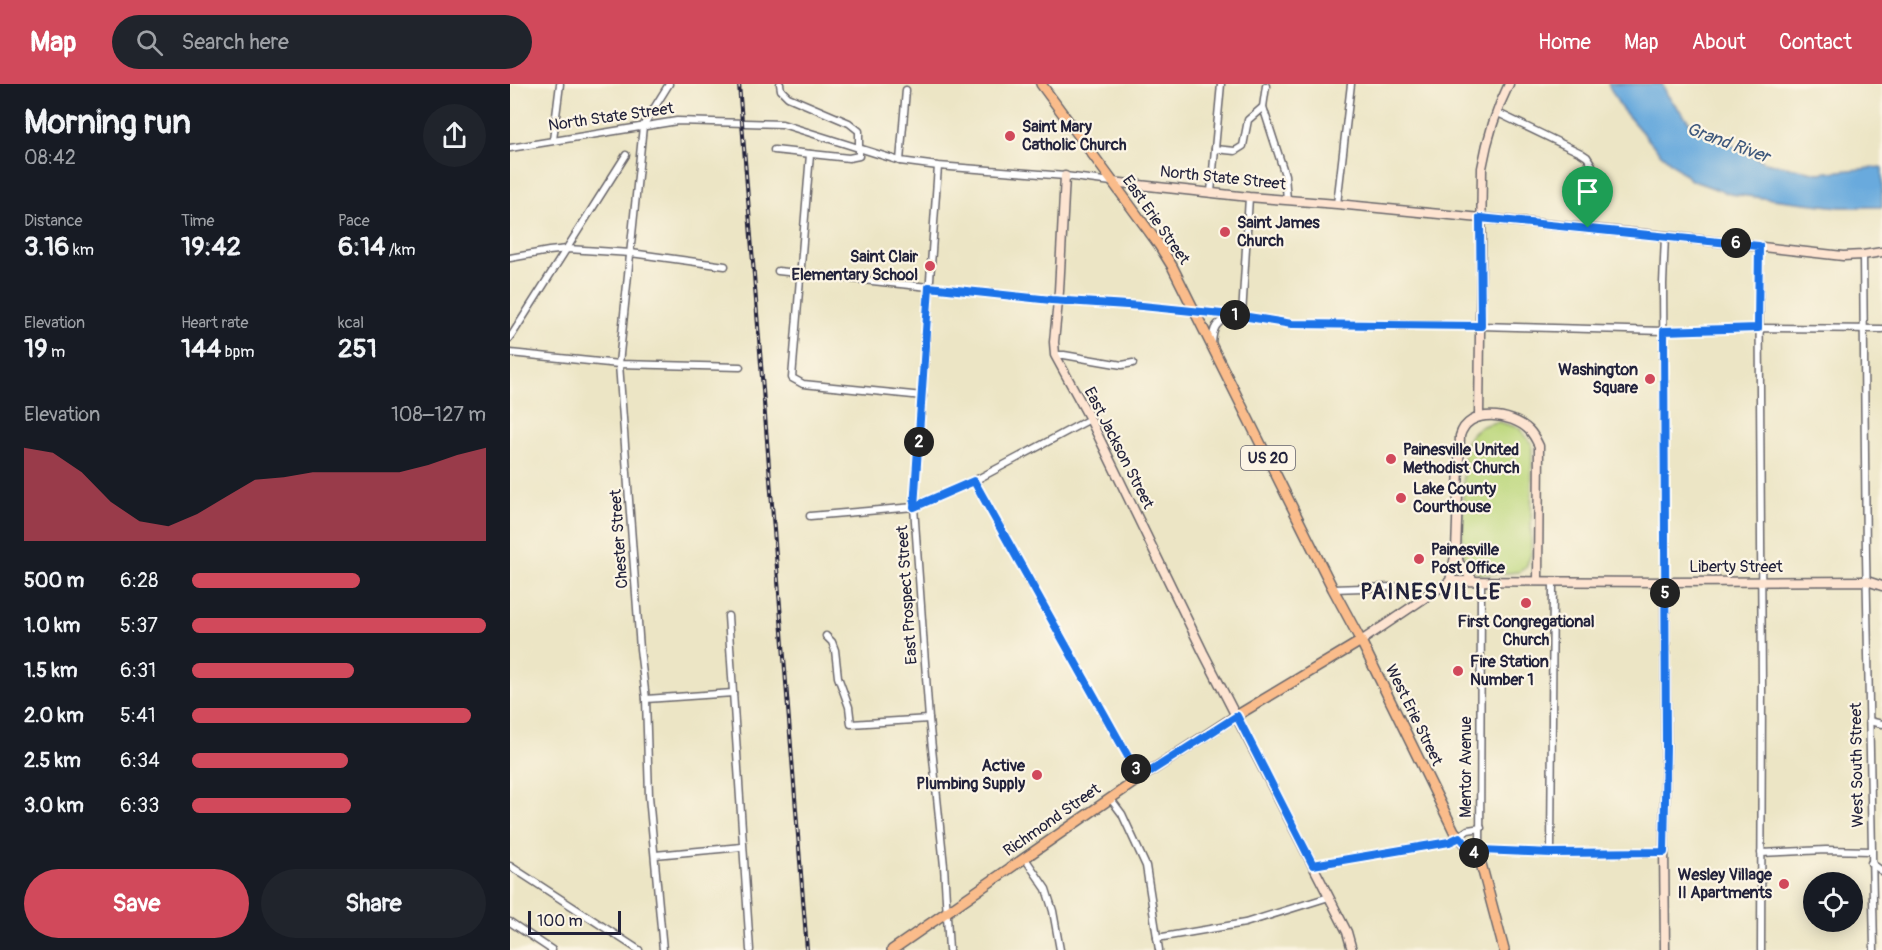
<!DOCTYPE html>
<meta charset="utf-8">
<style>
body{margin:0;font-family:Pangolin,sans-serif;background:#20242c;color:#f1f3f6;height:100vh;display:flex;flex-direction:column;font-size:22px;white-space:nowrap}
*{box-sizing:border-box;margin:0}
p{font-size:20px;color:#9ea1a6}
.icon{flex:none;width:33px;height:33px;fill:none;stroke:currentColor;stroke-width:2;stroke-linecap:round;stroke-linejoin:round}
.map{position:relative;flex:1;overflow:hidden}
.details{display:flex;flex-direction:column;background:#171b24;width:510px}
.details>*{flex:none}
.fabs{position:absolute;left:1293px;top:788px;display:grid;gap:12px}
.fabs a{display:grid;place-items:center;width:60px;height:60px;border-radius:50%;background:#171b24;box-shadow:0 3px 15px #0003;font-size:30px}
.scale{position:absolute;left:18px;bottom:15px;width:93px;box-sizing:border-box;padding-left:6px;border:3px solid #22223b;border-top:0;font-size:16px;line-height:21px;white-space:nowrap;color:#22223b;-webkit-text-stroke:4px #fcf5e5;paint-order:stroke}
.pin{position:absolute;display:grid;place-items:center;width:51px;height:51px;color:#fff;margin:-62px -26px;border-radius:50% 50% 50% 0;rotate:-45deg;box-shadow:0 0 6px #0007}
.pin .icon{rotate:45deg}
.km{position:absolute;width:30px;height:30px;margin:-15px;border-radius:50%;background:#222;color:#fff;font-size:16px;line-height:30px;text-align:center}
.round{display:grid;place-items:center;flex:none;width:63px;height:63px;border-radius:32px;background:#20242c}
.headline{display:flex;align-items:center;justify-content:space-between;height:102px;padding:0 24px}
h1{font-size:33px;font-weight:700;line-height:45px}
.metrics{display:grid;grid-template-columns:repeat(3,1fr);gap:9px;height:102px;padding:6px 24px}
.metrics div{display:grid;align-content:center}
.metrics b{font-size:26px;font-weight:700}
.metrics small{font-size:16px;font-weight:400}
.metrics p{font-size:16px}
.chart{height:168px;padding:12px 24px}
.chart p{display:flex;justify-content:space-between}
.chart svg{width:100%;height:108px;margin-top:6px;fill:#d1495b;opacity:.7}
.action{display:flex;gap:12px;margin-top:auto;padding:12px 24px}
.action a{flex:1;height:69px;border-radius:36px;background:#d1495b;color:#fff;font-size:24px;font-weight:700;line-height:69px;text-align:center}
.action a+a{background:#20242c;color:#f1f3f6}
ul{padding:0 24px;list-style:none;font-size:20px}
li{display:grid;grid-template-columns:96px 72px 1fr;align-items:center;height:45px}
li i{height:15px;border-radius:8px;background:#d1495b}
header{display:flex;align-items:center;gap:36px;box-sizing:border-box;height:84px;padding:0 30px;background:#d1495b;color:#fff}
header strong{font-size:28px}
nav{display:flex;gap:33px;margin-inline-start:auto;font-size:21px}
.search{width:420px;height:54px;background:#20242c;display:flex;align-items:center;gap:15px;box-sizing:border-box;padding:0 21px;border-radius:33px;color:#9ea1a6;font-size:22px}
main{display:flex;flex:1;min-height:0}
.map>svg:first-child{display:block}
.green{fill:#bcd77c;stroke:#6f7c5c;stroke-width:1.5}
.water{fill:#69aadd;stroke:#46668c;stroke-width:1.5}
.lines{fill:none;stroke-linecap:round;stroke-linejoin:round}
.street-casing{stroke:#69666b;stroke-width:9}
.secondary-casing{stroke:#69666b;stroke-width:11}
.primary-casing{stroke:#69666b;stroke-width:12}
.street{stroke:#fff;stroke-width:6}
.secondary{stroke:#fde4d1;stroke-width:8}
.primary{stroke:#fabc8b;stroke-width:9}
.rail-casing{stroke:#22223b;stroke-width:4}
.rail{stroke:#fcf5e5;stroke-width:1.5;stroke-dasharray:4.5;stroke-linecap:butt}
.route-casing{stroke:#fff;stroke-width:12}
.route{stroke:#1a73e8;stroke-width:8}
.poi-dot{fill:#d1495b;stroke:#fcf5e5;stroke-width:2}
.labels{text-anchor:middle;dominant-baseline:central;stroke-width:4.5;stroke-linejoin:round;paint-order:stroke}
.shield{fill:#fcf5e5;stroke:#63616e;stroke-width:1.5}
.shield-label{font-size:15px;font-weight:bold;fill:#22223b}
.street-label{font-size:16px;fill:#22223b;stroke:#fcf5e5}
.poi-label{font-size:16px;font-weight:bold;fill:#22223b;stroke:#fcf5e5;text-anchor:start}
.water-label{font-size:18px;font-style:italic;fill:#3e587c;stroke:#fcf5e5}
.district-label{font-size:22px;font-weight:bold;letter-spacing:1.5px;fill:#22223b;stroke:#fcf5e5}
</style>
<header>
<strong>Map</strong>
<div class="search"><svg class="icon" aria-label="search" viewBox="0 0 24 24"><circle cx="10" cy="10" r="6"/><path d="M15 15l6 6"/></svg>Search here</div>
<nav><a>Home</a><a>Map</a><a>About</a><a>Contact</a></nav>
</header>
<main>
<section class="details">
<div class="headline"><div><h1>Morning run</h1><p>08:42</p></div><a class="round"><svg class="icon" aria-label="share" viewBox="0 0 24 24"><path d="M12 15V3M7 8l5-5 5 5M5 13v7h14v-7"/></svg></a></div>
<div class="metrics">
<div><p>Distance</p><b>3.16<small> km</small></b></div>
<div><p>Time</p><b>19:42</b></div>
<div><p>Pace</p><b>6:14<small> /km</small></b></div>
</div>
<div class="metrics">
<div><p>Elevation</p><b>19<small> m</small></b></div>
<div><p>Heart rate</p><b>144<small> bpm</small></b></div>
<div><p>kcal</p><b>251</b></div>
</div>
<div class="chart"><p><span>Elevation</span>108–127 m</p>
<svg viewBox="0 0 160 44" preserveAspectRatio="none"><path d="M0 44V6L10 8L20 16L30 28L40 36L50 38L60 33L70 26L80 19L90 18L100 16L110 16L120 16L130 16L140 13L150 9L160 6V44z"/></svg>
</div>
<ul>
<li><b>500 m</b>6:28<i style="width:57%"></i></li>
<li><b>1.0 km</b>5:37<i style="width:100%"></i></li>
<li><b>1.5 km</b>6:31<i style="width:55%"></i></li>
<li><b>2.0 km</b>5:41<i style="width:95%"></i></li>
<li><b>2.5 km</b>6:34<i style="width:53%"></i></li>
<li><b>3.0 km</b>6:33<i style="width:54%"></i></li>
</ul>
<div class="action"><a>Save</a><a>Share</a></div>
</section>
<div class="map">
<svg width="1372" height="866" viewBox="0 0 1372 866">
<rect width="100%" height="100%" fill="#fcf5e5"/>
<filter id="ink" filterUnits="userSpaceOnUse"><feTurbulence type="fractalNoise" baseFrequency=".0167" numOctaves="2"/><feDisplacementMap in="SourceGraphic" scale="12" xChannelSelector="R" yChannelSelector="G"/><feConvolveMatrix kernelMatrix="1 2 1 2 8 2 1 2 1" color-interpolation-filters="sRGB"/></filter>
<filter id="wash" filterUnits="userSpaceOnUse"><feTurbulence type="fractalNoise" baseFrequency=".008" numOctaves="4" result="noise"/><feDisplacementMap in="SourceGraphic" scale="24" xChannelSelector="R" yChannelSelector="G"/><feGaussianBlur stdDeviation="1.35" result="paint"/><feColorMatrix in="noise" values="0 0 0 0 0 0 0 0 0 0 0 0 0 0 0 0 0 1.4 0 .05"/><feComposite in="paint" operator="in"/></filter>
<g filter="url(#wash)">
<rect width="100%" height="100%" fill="#ece5c5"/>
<path class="green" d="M989,338L1009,344L1022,360L1021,470L1016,483L1009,488L987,490H969L960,483L956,478L952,464L954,366C958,347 971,340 989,338Z"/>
<polygon class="water" points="1098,0 1152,0 1158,12 1182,41 1255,78 1308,89 1372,83 1372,123 1329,123 1220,110 1181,96 1150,69 1111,24"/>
</g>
<g filter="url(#ink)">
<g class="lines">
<defs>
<g id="street">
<polyline points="756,2 753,23 775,91 777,116"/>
<polyline points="988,29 1071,69 1077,73 1082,81 1078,144"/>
<polyline points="43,56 50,0"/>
<polyline points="0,64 167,37 272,40 390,77 428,82 555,92 602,98"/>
<polyline points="705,65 725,67 733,62 738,36 753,23"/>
<polyline points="264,66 339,74 349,72 349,47 339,39 278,13 271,6 270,0"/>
<polyline points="300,70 282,294 293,300 413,312"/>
<polyline points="390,77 396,6"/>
<polyline points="428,82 404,423 419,635 434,782 439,866"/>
<polyline points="701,108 711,0"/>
<polyline points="827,120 841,0"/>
<polyline points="1249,162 1252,602 1251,866"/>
<polyline points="1353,171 1356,471 1364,866"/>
<polyline points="0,174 39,167 58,165 121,169 215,182"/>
<polyline points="268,187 541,216 632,222 732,232 782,240 971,242 1154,247 1248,244 1372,245"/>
<polyline points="732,232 739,113"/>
<polyline points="0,254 116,71"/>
<path d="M702,260C703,242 706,240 720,231"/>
<polyline points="0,269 109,280 230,283"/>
<polyline points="545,271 554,271 612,281 623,279"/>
<polyline points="464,397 630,694"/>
<polyline points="300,432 404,423 464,397 580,335"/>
<polyline points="1155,498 1153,200 1155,152"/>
<polyline points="823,505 911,502 918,503 924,507"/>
<polyline points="218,532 240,866"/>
<polyline points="316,552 322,558 325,566 328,593 339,623 341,640 419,635"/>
<polyline points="136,615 223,609"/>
<polyline points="1359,637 1372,640"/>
<polyline points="600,714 612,730 636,782 649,866"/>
<polyline points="971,766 1041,769 1154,768"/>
<polyline points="1041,769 1043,498"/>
<polyline points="1251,769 1316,766 1361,767"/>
<polyline points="145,771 232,763"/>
<polyline points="514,773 536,805 543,827 550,866"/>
<polyline points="970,776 971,497"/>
<polyline points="1361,779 1372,787"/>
<polyline points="803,781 942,757 958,746 971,744"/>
<polyline points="0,782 129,866"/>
<polyline points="0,838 42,866"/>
<polyline points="647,854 735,839 819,813"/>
<polyline points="153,866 139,712 136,615 130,565 109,280 133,42 159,0"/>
</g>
<g id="secondary">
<polyline points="555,92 549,207 544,258 545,271 580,335 693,568 837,848 842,866"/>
<polyline points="602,98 739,113 827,120 1155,152 1333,172 1353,171 1372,168"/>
<path d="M969,333L972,84C977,56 986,26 999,0"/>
<polyline points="947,470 949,479 963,496"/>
<path d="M940,497L946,467L950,352C958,323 1002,329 1019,346C1024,351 1026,356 1029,362L1028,496"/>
<polyline points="1155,498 1156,663 1154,761 1155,866"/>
<polyline points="851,557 940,497 1155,498 1357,497 1372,502"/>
</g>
<g id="primary">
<polyline points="531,0 649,161 662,182 823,505 851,557 944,747 970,776 994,866"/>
<polyline points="382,866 630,694 721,635 851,557"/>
</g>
</defs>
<use href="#street" class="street-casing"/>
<use href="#secondary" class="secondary-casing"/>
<use href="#primary" class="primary-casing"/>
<use href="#street" class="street"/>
<use href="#secondary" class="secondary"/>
<use href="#primary" class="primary"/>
<defs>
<polyline id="rail" points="229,0 297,866"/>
</defs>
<use href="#rail" class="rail-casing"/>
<use href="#rail" class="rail"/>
</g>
</g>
<g class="lines" filter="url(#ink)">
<defs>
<polygon id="route" points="970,134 1249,162 1248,244 1154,247 1156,663 1154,768 1041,769 971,766 970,776 950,753 939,758 803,781 727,632 630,694 464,397 404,423 419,203 541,216 632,222 732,232 782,240 971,242"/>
</defs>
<use href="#route" class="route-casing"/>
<use href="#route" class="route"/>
</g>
<g class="poi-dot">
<circle cx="500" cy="52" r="6"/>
<circle cx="715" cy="148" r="6"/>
<circle cx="420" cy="182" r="6"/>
<circle cx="1140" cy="295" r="6"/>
<circle cx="881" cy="375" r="6"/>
<circle cx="891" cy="414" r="6"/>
<circle cx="909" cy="475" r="6"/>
<circle cx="1016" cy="519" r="6"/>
<circle cx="948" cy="587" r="6"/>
<circle cx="527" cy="691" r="6"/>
<circle cx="1274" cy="800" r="6"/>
</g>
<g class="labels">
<rect class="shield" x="731" y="362" width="54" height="24" rx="4.5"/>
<g class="shield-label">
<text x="758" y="374">US 20</text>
</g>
<g class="street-label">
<text transform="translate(101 33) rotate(-8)">North State Street</text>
<text transform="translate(713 94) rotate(6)">North State Street</text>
<text transform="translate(646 136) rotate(55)">East Erie Street</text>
<text transform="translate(609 364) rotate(63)">East Jackson Street</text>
<text transform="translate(109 455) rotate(-94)">Chester Street</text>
<text x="1226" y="483">Liberty Street</text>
<text transform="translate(397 511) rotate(-94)">East Prospect Street</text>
<text transform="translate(904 631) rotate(64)">West Erie Street</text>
<text transform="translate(1347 681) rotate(-91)">West South Street</text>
<text transform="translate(956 683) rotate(-90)">Mentor Avenue</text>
<text transform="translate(542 736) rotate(-35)">Richmond Street</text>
</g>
<g class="poi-label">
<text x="512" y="43">Saint Mary<tspan x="512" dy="18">Catholic Church</tspan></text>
<text x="727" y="139">Saint James<tspan x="727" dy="18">Church</tspan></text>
<text x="408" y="173" text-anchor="end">Saint Clair<tspan x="408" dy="18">Elementary School</tspan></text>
<text x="1128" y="286" text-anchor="end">Washington<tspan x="1128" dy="18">Square</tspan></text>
<text x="893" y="366">Painesville United<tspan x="893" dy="18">Methodist Church</tspan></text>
<text x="903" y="405">Lake County<tspan x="903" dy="18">Courthouse</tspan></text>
<text x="921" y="466">Painesville<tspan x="921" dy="18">Post Office</tspan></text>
<text x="1016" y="538" text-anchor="middle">First Congregational<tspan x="1016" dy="18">Church</tspan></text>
<text x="960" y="578">Fire Station<tspan x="960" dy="18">Number 1</tspan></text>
<text x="515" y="682" text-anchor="end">Active<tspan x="515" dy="18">Plumbing Supply</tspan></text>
<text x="1262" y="791" text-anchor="end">Wesley Village<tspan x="1262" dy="18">II Apartments</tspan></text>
</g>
<g class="water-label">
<text transform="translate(1218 59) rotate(20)">Grand River</text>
</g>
<g class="district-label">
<text x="921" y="508">PAINESVILLE</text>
</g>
</g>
</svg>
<div class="fabs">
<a><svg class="icon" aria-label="locate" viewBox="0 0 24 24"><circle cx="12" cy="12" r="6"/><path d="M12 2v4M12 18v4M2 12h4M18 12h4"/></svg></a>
</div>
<div class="scale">100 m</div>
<div class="pin" style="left:1078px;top:144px;background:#1e9e55"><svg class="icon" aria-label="arrive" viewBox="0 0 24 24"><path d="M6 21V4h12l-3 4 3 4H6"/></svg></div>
<b class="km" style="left:725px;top:231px">1</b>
<b class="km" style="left:409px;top:358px">2</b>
<b class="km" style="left:626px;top:685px">3</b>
<b class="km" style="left:964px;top:769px">4</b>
<b class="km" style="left:1155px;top:509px">5</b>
<b class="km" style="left:1226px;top:159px">6</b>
</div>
</main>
